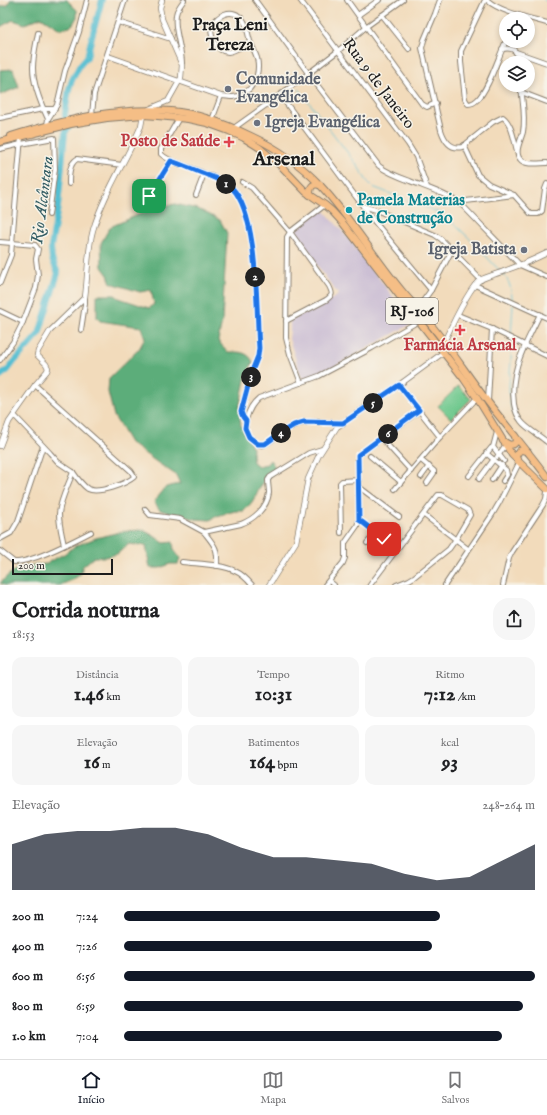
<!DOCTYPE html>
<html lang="pt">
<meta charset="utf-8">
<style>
body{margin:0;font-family:"IM FELL English",serif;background:#f6f6f6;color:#202124;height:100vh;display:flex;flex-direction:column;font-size:15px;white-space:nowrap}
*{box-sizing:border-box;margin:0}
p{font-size:13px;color:#757577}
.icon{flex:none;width:22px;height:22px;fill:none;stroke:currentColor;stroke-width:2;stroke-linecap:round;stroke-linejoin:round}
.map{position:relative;height:585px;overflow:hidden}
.side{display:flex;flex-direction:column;background:#fff;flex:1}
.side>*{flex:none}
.fabs{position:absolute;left:499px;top:12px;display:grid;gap:8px}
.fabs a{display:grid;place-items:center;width:36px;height:36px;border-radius:50%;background:#fff;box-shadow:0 2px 6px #0003;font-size:20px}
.scale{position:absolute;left:12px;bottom:10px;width:101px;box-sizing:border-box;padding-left:4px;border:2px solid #1c1c1c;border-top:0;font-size:11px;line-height:14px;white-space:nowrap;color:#1c1c1c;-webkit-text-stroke:3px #f7f3e8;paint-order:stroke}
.pin{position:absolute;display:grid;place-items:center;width:34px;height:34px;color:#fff;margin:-17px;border-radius:8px;box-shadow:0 2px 6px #0006}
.km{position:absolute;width:20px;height:20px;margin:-10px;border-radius:50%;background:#222;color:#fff;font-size:11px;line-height:20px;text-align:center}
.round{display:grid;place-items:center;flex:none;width:42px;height:42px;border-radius:16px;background:#f6f6f6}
.overview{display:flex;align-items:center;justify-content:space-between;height:68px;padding:0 12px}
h1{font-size:22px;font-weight:700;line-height:30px}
.stats{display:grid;grid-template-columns:repeat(3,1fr);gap:6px;height:68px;padding:4px 12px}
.stats div{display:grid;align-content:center;border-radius:10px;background:#f6f6f6;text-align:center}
.stats b{font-size:20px;font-weight:700}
.stats small{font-size:11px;font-weight:400}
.stats p{font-size:11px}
.chart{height:112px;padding:8px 12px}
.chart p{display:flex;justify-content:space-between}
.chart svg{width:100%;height:72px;margin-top:4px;fill:#111827;opacity:.7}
ul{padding:0 12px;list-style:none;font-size:13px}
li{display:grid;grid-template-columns:64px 48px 1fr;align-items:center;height:30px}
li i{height:10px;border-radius:5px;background:#111827}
.menu{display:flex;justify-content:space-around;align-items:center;height:56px;border-top:1px solid #e0e0e0;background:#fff;font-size:11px;color:#757577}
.menu a{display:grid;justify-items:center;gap:2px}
.menu .active{color:#111827}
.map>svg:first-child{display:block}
.industrial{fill:#ccbfd4}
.green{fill:#71c98f;stroke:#467256}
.forest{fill:#5cad7a;stroke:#3c644b}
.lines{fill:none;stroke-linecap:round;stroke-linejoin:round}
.stream{stroke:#55bed1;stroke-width:1}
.river{stroke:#55bed1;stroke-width:6}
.minor-casing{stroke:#877c6c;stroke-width:6}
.tertiary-casing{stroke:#877c6c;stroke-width:6}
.trunk-casing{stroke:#877c6c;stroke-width:8}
.minor{stroke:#fff;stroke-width:4}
.tertiary{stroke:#fff;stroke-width:4.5}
.trunk{stroke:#f5be86;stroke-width:6}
.route-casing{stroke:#fff;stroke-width:8}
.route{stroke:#1a73e8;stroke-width:5}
.worship-dot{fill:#6b7280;stroke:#f7f3e8;stroke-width:1.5}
.health-dot{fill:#e0444e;stroke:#f7f3e8;stroke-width:1.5}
.culture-dot{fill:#0f9aa8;stroke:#f7f3e8;stroke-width:1.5}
.labels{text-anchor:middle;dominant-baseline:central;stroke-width:3;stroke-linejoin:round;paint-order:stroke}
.shield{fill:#f7f3e8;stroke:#5e5c59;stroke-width:1}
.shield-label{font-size:15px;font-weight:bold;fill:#1c1c1c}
.worship-label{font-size:16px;font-weight:bold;fill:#5b616d;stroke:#f7f3e8;text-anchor:start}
.street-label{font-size:16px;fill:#1c1c1c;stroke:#f7f3e8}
.health-label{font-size:16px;font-weight:bold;fill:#be3a42;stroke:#f7f3e8;text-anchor:end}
.culture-label{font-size:16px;font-weight:bold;fill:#0d838f;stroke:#f7f3e8;text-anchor:start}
.neighbourhood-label{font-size:17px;font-weight:bold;fill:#1c1c1c;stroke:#f7f3e8}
.water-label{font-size:17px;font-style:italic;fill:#335d64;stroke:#f7f3e8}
.district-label{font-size:20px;font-weight:bold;fill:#1c1c1c;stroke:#f7f3e8}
</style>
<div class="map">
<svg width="547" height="585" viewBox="0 0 547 585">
<rect width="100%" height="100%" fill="#f7f3e8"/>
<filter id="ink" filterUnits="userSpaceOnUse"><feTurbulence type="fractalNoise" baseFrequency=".025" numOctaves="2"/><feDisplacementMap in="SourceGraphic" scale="8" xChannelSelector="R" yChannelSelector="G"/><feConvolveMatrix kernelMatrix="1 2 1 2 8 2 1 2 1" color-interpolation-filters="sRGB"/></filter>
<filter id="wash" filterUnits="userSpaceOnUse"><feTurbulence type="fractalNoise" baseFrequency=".012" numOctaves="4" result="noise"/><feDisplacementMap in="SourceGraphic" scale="16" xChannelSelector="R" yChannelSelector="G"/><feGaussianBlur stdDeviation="0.9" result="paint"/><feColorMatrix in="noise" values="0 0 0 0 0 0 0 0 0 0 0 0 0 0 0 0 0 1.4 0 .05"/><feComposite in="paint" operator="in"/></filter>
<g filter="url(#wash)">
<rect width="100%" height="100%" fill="#f2dbbb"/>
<polygon class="industrial" points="322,208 356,247 348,254 356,248 413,323 313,378 302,378 289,339 290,331 290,320 336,297 338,294 293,232"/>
<polygon class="green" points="458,386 471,399 451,419 438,406"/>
<g class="forest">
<polygon points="10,0 67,0 77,10 77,17 73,24 70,27 60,29 41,17 25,24 13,20 0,27 0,7 8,5"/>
<polygon points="13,69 19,87 0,95 0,70"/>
<path d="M175,204L198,209L220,220L227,233L222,322L218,341L228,352C238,352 248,351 253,362L246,375L239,409L241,426L253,448L252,454L253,462L258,466L267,464L270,460L275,467L274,472L264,481L252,502L244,511H235L217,516L210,520L195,519L160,510L154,502L166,487L180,484L176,475L158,463L130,443L114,416L108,392L109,378L139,349L145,338L141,327L100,321L97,318V295H115L119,298L149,308L154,304L151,290L140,292L111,283L108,275L102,267L101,243L110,227L152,209Z"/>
<path d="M143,530L154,536L164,543L173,542L174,550L180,558L178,564H170L160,568H150L146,546L129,544L117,554L105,557H94L83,566L80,575L70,581L60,585H5L0,583C18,565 23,566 47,564L50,561L64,554L75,546L96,538L124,531Z"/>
</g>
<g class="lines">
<g class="stream">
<polyline points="544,0 547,1"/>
<polyline points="299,89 357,165 367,181 373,187 443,214 467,236 500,271"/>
<path d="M503,273C509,281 512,289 512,300"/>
<polyline points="511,336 513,305"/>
<path d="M511,341C510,347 512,353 511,360C510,377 504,410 520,423"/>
</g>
<g class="river">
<polyline points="65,117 65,114 69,89 72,80 80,65 87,57 92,36 102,0"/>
<polyline points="0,376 8,370 14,362 39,334 58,273 52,259 51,247 58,207 65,133 68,128"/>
</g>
</g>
</g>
<g filter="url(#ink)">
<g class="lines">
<defs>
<g id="minor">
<path d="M255,0L308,73L379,166C388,173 399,177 410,181C427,188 448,194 463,206L520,265L547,277"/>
<polyline points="300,0 408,144 416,157 427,187"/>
<polyline points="347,0 422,104 427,107 436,103"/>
<path d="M440,0L435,14L424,40L422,48L441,130C444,139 450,150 462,147L493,122L503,117C512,124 514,140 517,151"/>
<path d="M485,0L461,51V62L465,99L468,104C472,104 474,103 477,100C488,91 499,55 506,41"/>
<path d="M487,0C500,12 530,18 547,23"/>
<polyline points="358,15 379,0"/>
<polyline points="382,15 409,49"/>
<polyline points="118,22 171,39"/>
<path d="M38,33C36,44 33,56 33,68C33,84 41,104 48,119"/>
<path d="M502,49C515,47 517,51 519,63"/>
<polyline points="516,52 547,63"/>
<path d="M108,56L221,96C225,96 229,97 233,97C252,95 261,75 257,58C255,52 252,46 250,41C247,32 247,21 239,16C230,9 218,15 213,24C208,34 216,52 228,52C236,51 243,45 250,42"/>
<path d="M182,63C182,48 172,25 177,11C179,7 181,4 184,0"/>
<path d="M521,85C522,101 526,116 523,132C521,140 514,152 520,159C525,166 540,163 547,163"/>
<polyline points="521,92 547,102"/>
<polyline points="280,95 374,221 431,290"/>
<polyline points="92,115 94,94 125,0"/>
<polyline points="0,118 43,109 55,109"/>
<path d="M179,118L161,149V154C167,160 176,162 183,165C196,170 219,178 230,186C259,208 256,313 259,348L258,356L252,371L241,412L242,415L245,421"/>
<polyline points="212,120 221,96"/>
<polyline points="47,125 48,119 57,105 65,71 79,32 87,0"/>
<polyline points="234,128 280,95 338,51 367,26 403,0"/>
<polyline points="464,145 478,175 489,184 514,195 531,214 538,214 542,211 545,189 547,184"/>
<polyline points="0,149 21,144 54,138 55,169 49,215"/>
<path d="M242,182L252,188L290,232L329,286C333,294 333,295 326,300L286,321"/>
<path d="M69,184C69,175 69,164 77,159L122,165"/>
<polyline points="196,195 204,174"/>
<polyline points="149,196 171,161"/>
<polyline points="458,202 514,195"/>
<polyline points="363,206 376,210 435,235 441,239 481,280"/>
<polyline points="0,242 35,245 38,249 36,259 38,275 36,288 23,322 13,342 0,360"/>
<polyline points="0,283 11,255 21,137"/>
<polyline points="475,285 547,318"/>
<polyline points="418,308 431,290 452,250"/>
<polyline points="0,311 23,322"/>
<path d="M540,314C526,344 509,370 514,404C515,410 517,416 521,421C526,428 540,436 547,442"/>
<polyline points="458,315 492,329 547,356"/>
<polyline points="81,330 85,304 85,297"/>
<polyline points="301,383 290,354 286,338 287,237 290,232 325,205"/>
<path d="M35,385L131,471L133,474L134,477C126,484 98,494 88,489C82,485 77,478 73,472"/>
<polyline points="399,385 440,437"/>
<polyline points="488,401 492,329"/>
<path d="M14,415L50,453L58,462L73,472C68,486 60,500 59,514C59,525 62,535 64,545"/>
<path d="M343,423C325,422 305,419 289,428C282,431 269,444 263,445C259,446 256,443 252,440C239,430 248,407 259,398L319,376L372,348L419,321"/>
<polyline points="382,439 411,471"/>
<polyline points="493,447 497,432"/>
<polyline points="486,453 506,470 507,475 503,481"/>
<polyline points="370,456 401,482"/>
<polyline points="497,457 505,446"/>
<polyline points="421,460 434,471 434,473 427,483"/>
<polyline points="469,476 491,448 493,447 504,461"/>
<polyline points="421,477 429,466"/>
<polyline points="479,479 494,459"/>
<polyline points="492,480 502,465"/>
<polyline points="359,487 399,517"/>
<polyline points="395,489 440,437 477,398"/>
<path d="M145,509L150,515L180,519L204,532L241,524C254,519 267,508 269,493C269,489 268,484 268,480L270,477L309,453L322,449"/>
<polyline points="424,515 468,549"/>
<polyline points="359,520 362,522 384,539"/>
<path d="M204,532C215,546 218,548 217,566"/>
<polyline points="341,533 340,483 342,481 359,480"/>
<polyline points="0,539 11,533 18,521 43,446"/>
<polyline points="367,543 376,533"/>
<path d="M0,551L14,562C32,563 73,541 91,532"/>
<path d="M182,562C197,564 222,564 235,571C242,574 247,579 252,585"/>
<polyline points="329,581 334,585"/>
<polyline points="325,585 343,563 345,558 345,543 357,526 359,520 358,455 419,411"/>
<polyline points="370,585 438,495 442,495 468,510 470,515 456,539 449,549 414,577 409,580 396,585"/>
<polyline points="445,585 492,515 499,503 519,463"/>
<polyline points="503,585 509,558 512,552 543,505 546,499 547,492"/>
</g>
<g id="tertiary">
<polyline points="149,109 168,101 181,78 182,65 162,19 160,8 162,0"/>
<path d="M444,342C450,329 470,286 480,280C487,276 497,274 504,271C518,266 533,260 547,253"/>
<path d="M0,446L9,422L35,385L47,371L48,368L46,364L37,355L38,351L50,331L85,297C88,275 87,252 93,230C104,193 126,161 141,126L143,115"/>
<polyline points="269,585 296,542 308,479 319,455 337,427 399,385 444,352"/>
</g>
<g id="trunk">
<path d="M11,136C64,120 115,107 171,111C199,113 226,124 251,136C277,148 300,164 320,185C350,217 373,256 402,291C410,301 419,309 427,320C449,346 467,375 488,402C507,427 528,451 547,477"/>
<polyline points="0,142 71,124 107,118 143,115 158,116 188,119 207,123 229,131 244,138 260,148 282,167 306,192 325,205 332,211 342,222 464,379 477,398 512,455 547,489"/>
<path d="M310,195C310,187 312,183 320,185"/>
<polyline points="503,441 510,445 514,444 516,442 515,436"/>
<polyline points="517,460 516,456 519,451 522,450 528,452"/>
</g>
</defs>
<use href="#minor" class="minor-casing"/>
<use href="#tertiary" class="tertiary-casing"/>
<use href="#trunk" class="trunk-casing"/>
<use href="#minor" class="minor"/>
<use href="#tertiary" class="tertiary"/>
<use href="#trunk" class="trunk"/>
</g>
</g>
<g class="lines" filter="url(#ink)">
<defs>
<path id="route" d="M149,196L171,161C183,165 194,170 205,174C214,178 225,181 232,188C259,215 256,310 259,348L258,356L252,371L241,412L243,417L246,421L245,428L249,437L258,444H265L279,434L294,425L304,422L343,423L399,385L419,410L358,455L359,520L362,522L384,539"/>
</defs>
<use href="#route" class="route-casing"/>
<use href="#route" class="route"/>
</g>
<g class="worship-dot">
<circle cx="228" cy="89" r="4"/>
<circle cx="257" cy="123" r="4"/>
<circle cx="524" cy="250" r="4"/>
</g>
<g class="health-dot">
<path d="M227 136h4v4h4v4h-4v4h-4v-4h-4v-4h4z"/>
<path d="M458 324h4v4h4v4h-4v4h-4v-4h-4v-4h4z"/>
</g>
<circle class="culture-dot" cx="349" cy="210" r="4"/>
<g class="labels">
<rect class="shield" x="386" y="298" width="52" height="26" rx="3"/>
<g class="shield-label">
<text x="412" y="311">RJ-106</text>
</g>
<g class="worship-label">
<text x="236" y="80">Comunidade<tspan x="236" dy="18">Evangélica</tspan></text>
<text x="265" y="123">Igreja Evangélica</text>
<text x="516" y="250" text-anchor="end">Igreja Batista</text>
</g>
<g class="street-label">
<text transform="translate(378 84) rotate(53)">Rua 9 de Janeiro</text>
</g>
<g class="health-label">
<text x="220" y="142">Posto de Saúde</text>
<text x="460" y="346" text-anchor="middle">Farmácia Arsenal</text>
</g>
<g class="culture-label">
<text x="357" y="201">Pamela Materias<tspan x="357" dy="18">de Construção</tspan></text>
</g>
<g class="neighbourhood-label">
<text x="230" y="25">Praça Leni<tspan x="230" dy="20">Tereza</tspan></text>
</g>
<g class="water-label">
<text transform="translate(43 200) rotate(-83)">Rio Alcântara</text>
</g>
<g class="district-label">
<text x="284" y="159">Arsenal</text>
</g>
</g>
</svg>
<div class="fabs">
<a><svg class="icon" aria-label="locate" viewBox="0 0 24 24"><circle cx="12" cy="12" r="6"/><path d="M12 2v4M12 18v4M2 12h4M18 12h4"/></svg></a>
<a><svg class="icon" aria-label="layers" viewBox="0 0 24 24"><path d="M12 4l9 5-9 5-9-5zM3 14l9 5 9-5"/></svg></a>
</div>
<div class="scale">200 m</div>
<div class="pin" style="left:149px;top:196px;background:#1e9e55"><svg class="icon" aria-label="arrive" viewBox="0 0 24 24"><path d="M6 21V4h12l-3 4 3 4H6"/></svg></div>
<div class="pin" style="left:384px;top:539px;background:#d93025"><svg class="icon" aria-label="check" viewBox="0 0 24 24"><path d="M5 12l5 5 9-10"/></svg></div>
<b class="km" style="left:226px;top:184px">1</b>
<b class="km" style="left:255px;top:277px">2</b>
<b class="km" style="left:251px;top:377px">3</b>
<b class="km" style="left:281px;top:433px">4</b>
<b class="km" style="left:373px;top:403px">5</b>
<b class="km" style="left:388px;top:434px">6</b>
</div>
<section class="side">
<div class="overview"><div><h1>Corrida noturna</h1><p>18:53</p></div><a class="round"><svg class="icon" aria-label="share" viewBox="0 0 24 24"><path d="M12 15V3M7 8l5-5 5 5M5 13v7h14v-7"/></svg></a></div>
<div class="stats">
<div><p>Distância</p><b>1.46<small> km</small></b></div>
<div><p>Tempo</p><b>10:31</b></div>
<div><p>Ritmo</p><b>7:12<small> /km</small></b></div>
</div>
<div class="stats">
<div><p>Elevação</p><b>16<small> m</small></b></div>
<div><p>Batimentos</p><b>164<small> bpm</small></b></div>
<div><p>kcal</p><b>93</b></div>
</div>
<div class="chart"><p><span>Elevação</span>248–264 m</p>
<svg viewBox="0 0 160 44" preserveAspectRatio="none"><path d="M0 44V16L10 10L20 8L30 8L40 6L50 6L60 10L70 18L80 24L90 24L100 26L110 28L120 34L130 38L140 36L150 26L160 16V44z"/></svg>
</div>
<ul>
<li><b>200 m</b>7:24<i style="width:77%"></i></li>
<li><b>400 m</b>7:26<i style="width:75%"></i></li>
<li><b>600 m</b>6:56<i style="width:100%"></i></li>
<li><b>800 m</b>6:59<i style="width:97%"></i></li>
<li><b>1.0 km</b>7:04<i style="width:92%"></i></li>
</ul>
</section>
<nav class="menu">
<a class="active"><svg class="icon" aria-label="home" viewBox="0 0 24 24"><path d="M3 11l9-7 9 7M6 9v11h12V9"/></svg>Início</a>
<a><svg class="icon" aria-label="map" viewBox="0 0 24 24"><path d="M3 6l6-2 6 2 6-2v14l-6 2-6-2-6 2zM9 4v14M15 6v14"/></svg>Mapa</a>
<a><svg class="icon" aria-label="saved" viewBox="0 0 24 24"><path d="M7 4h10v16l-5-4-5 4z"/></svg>Salvos</a>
</nav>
